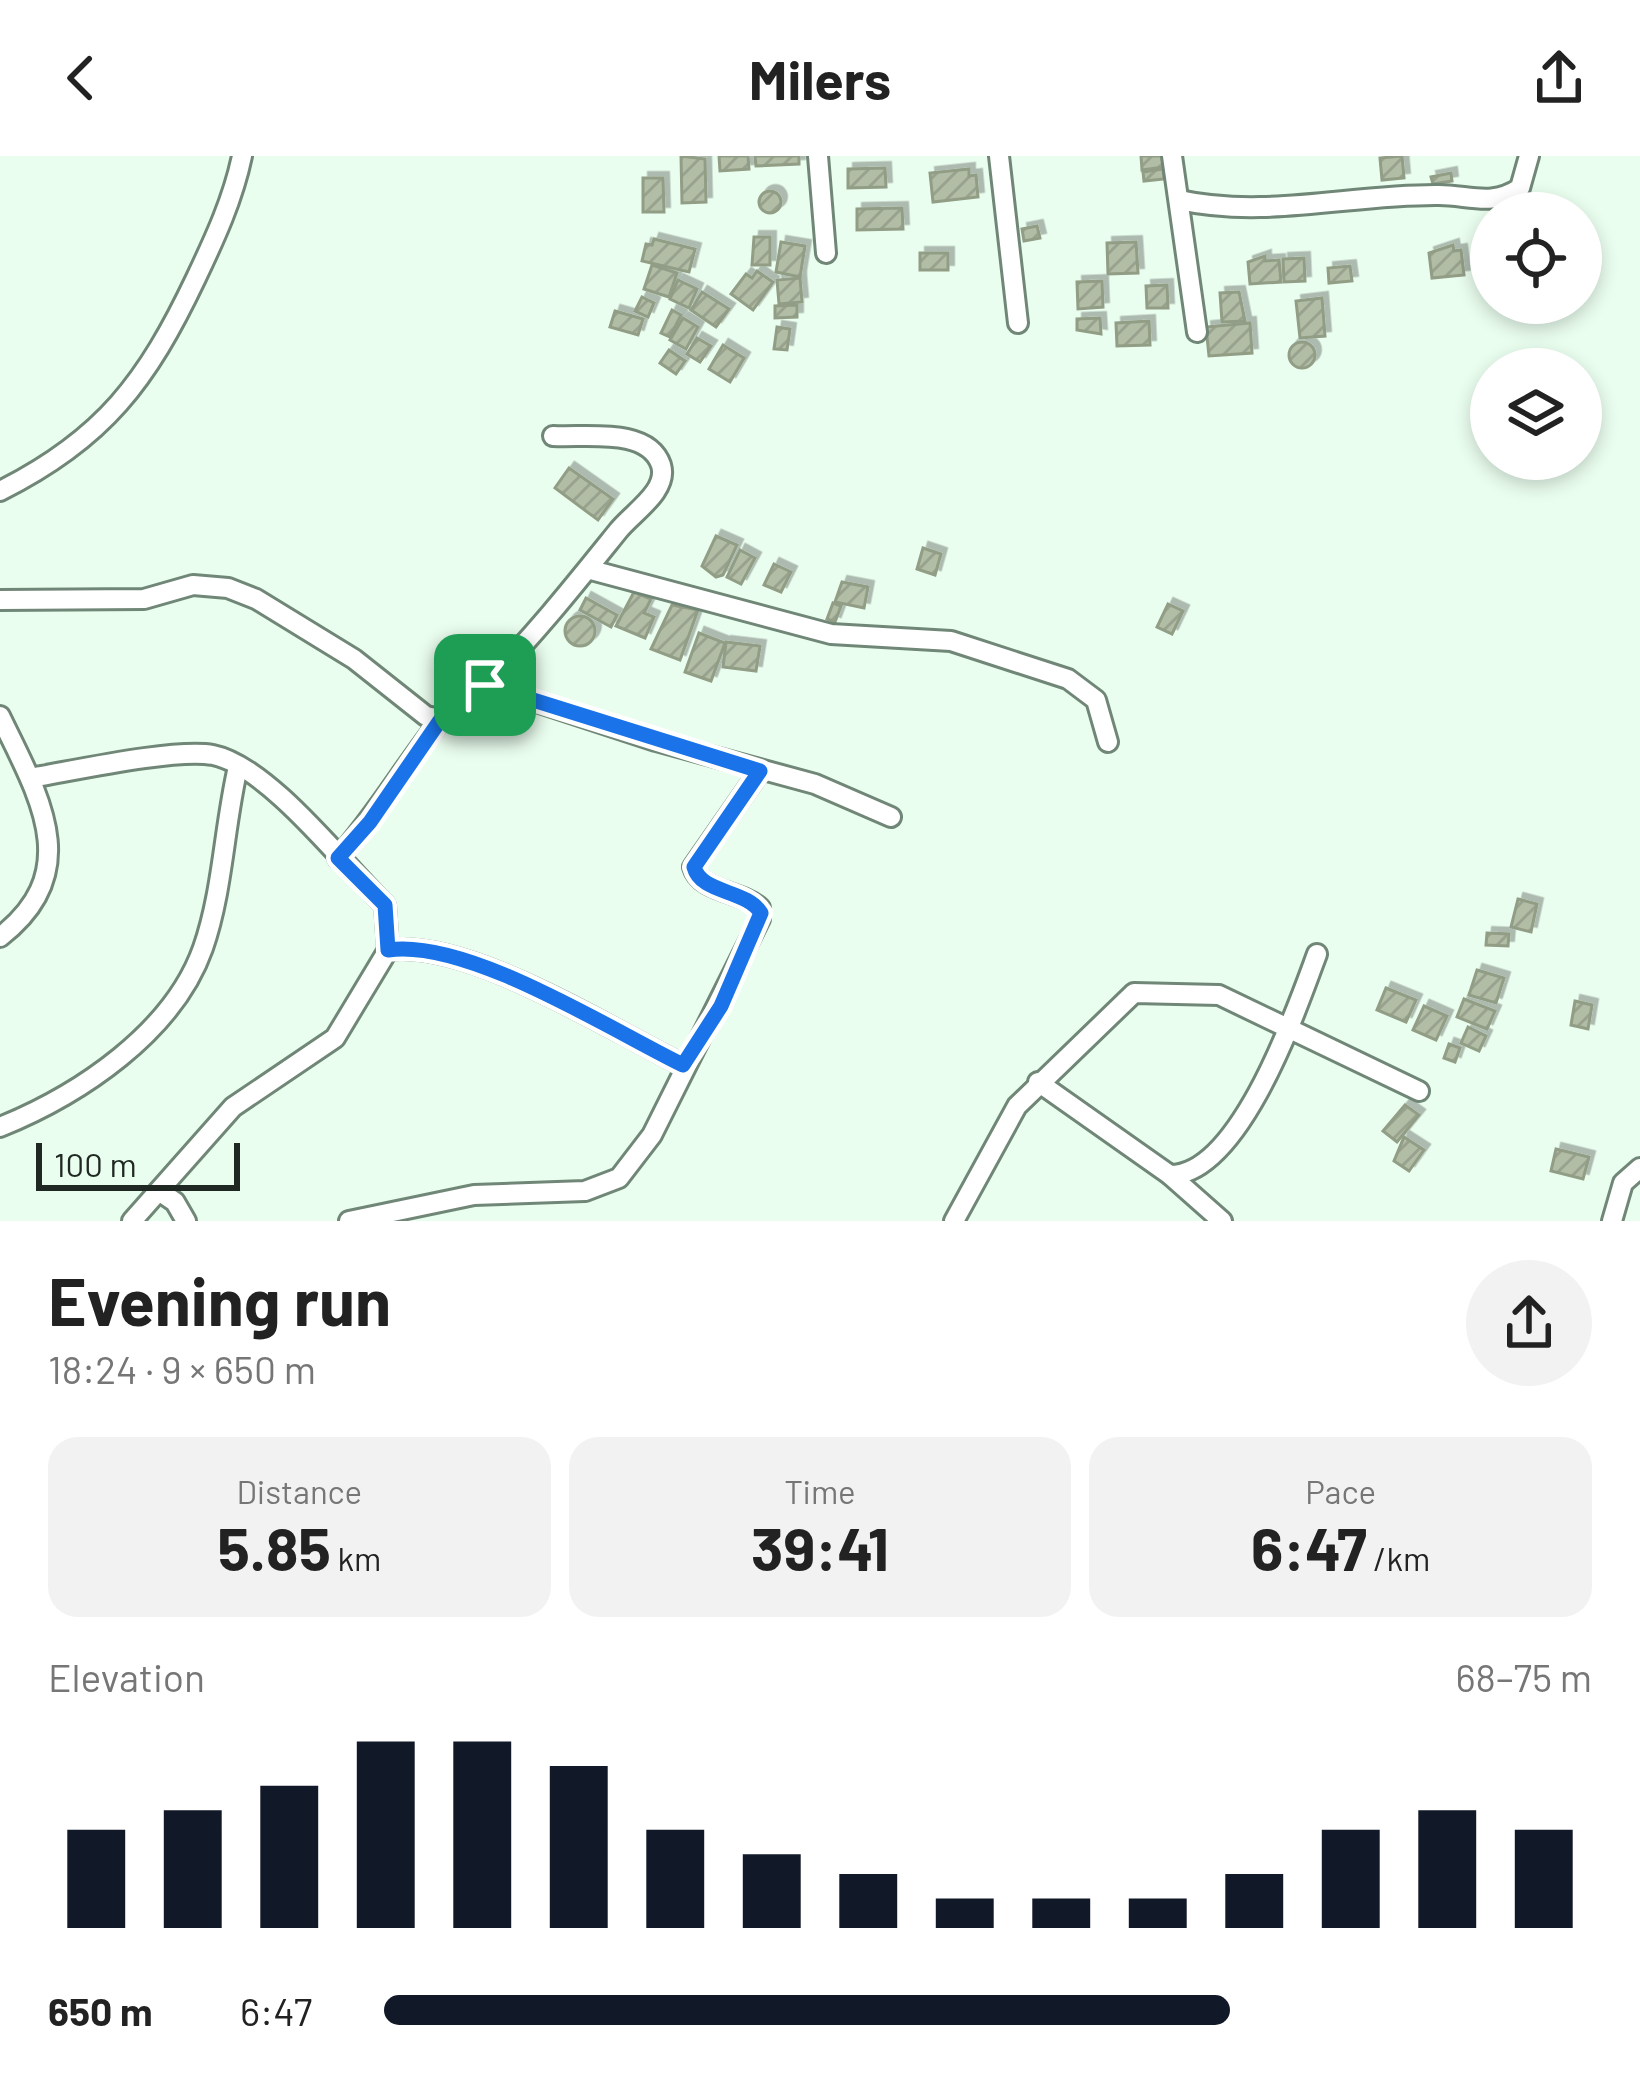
<!DOCTYPE html>
<meta charset="utf-8">
<style>
body{margin:0;font-family:Barlow,sans-serif;background:#f2f2f2;color:#222;height:100vh;display:flex;flex-direction:column;font-size:45px;white-space:nowrap}
*{box-sizing:border-box;margin:0}
p{font-size:39px;color:#767676}
.icon{flex:none;width:66px;height:66px;fill:none;stroke:currentColor;stroke-width:2;stroke-linecap:round;stroke-linejoin:round}
.map{position:relative;height:1065px;overflow:hidden}
.details{display:flex;flex-direction:column;background:#fff;flex:1}
.details>*{flex:none}
.fabs{position:absolute;left:1470px;top:36px;display:grid;gap:24px}
.fabs a{display:grid;place-items:center;width:132px;height:132px;border-radius:50%;background:#fff;box-shadow:0 6px 18px #0003;font-size:60px}
.scale{position:absolute;left:36px;bottom:30px;width:204px;box-sizing:border-box;padding-left:12px;border:6px solid #1f2822;border-top:0;font-size:33px;line-height:42px;white-space:nowrap;color:#1f2822;-webkit-text-stroke:9px #eafeef;paint-order:stroke}
.pin{position:absolute;display:grid;place-items:center;width:102px;height:102px;color:#fff;margin:-51px;border-radius:24px;box-shadow:0 6px 18px #0006}
.round{display:grid;place-items:center;flex:none;width:126px;height:126px;border-radius:63px;background:#f2f2f2}
.head{display:flex;align-items:center;justify-content:space-between;height:204px;padding:0 48px}
h1{font-size:66px;font-weight:700;line-height:90px}
.figures{display:grid;grid-template-columns:repeat(3,1fr);gap:18px;height:204px;padding:12px 48px}
.figures div{display:grid;align-content:center;border-radius:30px;background:#f2f2f2;text-align:center}
.figures b{font-size:60px;font-weight:700}
.figures small{font-size:33px;font-weight:400}
.figures p{font-size:33px}
.chart{height:336px;padding:24px 48px}
.chart p{display:flex;justify-content:space-between}
.chart svg{width:100%;height:216px;margin-top:12px;stroke:#111827;stroke-width:6}
ul{padding:0 48px;list-style:none;font-size:39px}
li{display:grid;grid-template-columns:192px 144px 1fr;align-items:center;height:90px}
li i{height:30px;border-radius:15px;background:#111827}
header{display:flex;justify-content:space-between;align-items:center;height:156px;padding:0 48px;background:#fff;font-size:54px;font-weight:700}
.map>svg:first-child{display:block}
.building{fill:url(#building-hatch);stroke:#929d86;stroke-width:3;filter:url(#shadow)}
.lines{fill:none;stroke-linecap:round;stroke-linejoin:round}
.minor-casing{stroke:#708777;stroke-width:24}
.minor{stroke:#fff;stroke-width:18}
.route-casing{stroke:#fff;stroke-width:24}
.route{stroke:#1a73e8;stroke-width:15}
</style>
<header><svg class="icon" aria-label="back" viewBox="0 0 24 24"><path d="M15 5l-7 7 7 7"/></svg>Milers<svg class="icon" aria-label="share" viewBox="0 0 24 24"><path d="M12 15V3M7 8l5-5 5 5M5 13v7h14v-7"/></svg></header>
<div class="map">
<svg width="1640" height="1065" viewBox="0 0 1640 1065">
<defs>
<pattern id="building-hatch" width="6" height="6" patternUnits="userSpaceOnUse" patternTransform="scale(3)"><rect width="6" height="6" fill="#b2bda5"/><path d="M-1 1l2-2M0 6l6-6M5 7l2-2" fill="none" stroke="#99a28e"/></pattern>
<filter id="shadow"><feDropShadow dx="5.5" dy="-5.5" stdDeviation="0" flood-color="#0004"/></filter>
</defs>
<rect width="100%" height="100%" fill="#eafeef"/>
<g class="building">
<polygon points="681,0 705,3 706,46 682,47"/>
<polygon points="719,0 748,0 749,13 720,15"/>
<polygon points="755,0 799,0 799,8 756,10"/>
<polygon points="1141,0 1162,0 1164,11 1142,14"/>
<polygon points="1402,0 1404,22 1382,24 1380,2"/>
<polygon points="885,12 886,31 848,32 848,13"/>
<polygon points="969,13 969,20 976,19 978,41 933,46 930,17"/>
<polygon points="1163,13 1164,23 1144,25 1143,16"/>
<polygon points="1451,17 1452,25 1433,28 1431,21"/>
<polygon points="643,22 663,22 664,56 643,56"/>
<circle cx="770" cy="46" r="11"/>
<polygon points="902,52 903,73 857,74 857,53"/>
<polygon points="1037,70 1040,82 1024,85 1022,73"/>
<polygon points="754,81 770,81 770,109 752,109"/>
<polygon points="654,83 695,93 689,116 642,105 646,88 652,89"/>
<polygon points="781,86 805,90 800,121 776,116"/>
<polygon points="1136,86 1138,117 1108,118 1107,87"/>
<polygon points="1453,89 1454,95 1461,94 1464,119 1432,122 1429,97"/>
<rect x="920" y="97" width="28" height="17"/>
<polygon points="1265,100 1265,105 1279,104 1281,126 1250,128 1248,106"/>
<polygon points="1304,102 1305,125 1284,126 1283,103"/>
<polygon points="652,109 677,117 669,141 644,133"/>
<polygon points="1350,110 1352,125 1329,127 1328,112"/>
<polygon points="757,115 773,126 753,154 731,138 746,118 752,122"/>
<polygon points="800,122 802,146 779,148 777,124"/>
<polygon points="678,124 697,133 689,152 670,143"/>
<polygon points="1102,125 1103,151 1078,153 1077,126"/>
<polygon points="1167,129 1168,152 1147,152 1146,130"/>
<polygon points="702,136 729,153 716,171 691,154"/>
<polygon points="1239,136 1245,165 1222,166 1220,137"/>
<polygon points="642,141 654,147 648,161 635,155"/>
<polygon points="1322,142 1325,180 1300,182 1296,145"/>
<polygon points="797,149 797,161 775,162 775,150"/>
<polygon points="672,154 681,159 670,181 661,177"/>
<polygon points="615,155 643,163 638,179 610,171"/>
<polygon points="683,162 698,171 686,193 670,184"/>
<polygon points="1100,162 1101,178 1077,174 1077,163"/>
<polygon points="1149,165 1150,189 1117,190 1116,167"/>
<polygon points="1250,167 1252,197 1209,200 1206,171"/>
<polygon points="777,171 790,173 787,194 774,193"/>
<polygon points="697,182 711,190 700,206 687,198"/>
<circle cx="1302" cy="199" r="13"/>
<polygon points="723,189 744,202 730,226 709,213"/>
<polygon points="669,194 685,205 676,218 660,207"/>
<polygon points="569,312 613,343 598,364 555,332"/>
<polygon points="716,380 737,389 723,419 716,421 702,410"/>
<polygon points="923,392 941,398 935,419 917,413"/>
<polygon points="740,394 755,402 741,428 727,421"/>
<polygon points="774,408 791,416 781,436 764,429"/>
<polygon points="842,426 868,431 864,452 835,446"/>
<polygon points="634,436 651,443 644,457 654,461 645,482 616,470"/>
<polygon points="586,442 617,459 611,471 580,454"/>
<polygon points="833,447 841,450 835,466 827,463"/>
<polygon points="1168,448 1183,455 1172,478 1157,471"/>
<polygon points="672,449 698,454 680,504 651,493"/>
<circle cx="580" cy="475" r="15"/>
<polygon points="699,477 725,487 711,525 685,516"/>
<polygon points="726,486 760,490 756,515 723,511"/>
<polygon points="1518,743 1537,748 1531,776 1511,771"/>
<polygon points="1487,777 1509,778 1508,790 1486,789"/>
<polygon points="1477,814 1504,822 1496,847 1469,839"/>
<polygon points="1386,832 1416,844 1406,866 1377,854"/>
<polygon points="1464,843 1495,855 1487,873 1457,861"/>
<polygon points="1575,845 1592,849 1588,873 1571,869"/>
<polygon points="1424,850 1447,860 1436,884 1413,874"/>
<polygon points="1468,871 1486,880 1479,895 1461,887"/>
<polygon points="1449,888 1460,892 1455,906 1444,902"/>
<polygon points="1405,949 1419,959 1397,986 1383,975"/>
<polygon points="1404,981 1424,994 1409,1015 1394,1005"/>
<polygon points="1556,993 1589,1001 1583,1023 1551,1015"/>
</g>
<g class="lines">
<defs>
<g id="minor">
<polyline points="818,0 826,97"/>
<polyline points="999,0 1018,167"/>
<polyline points="1172,0 1197,176"/>
<path d="M1179,44C1266,63 1351,38 1439,39C1469,39 1492,51 1520,32L1529,0"/>
<path d="M0,335C104,283 147,225 196,122C215,82 233,43 242,0"/>
<polyline points="591,414 831,478 951,485 1068,523 1096,544 1108,586"/>
<polyline points="0,444 144,443 193,429 228,432 256,443 354,503 426,560 441,563"/>
<polyline points="485,529 656,585 815,628 891,661"/>
<path d="M0,560C38,639 86,715 0,781"/>
<path d="M30,622C72,615 175,592 213,599C268,610 344,709 385,749L388,794"/>
<path d="M338,702C375,660 403,613 437,569C449,554 472,543 486,528C534,480 576,427 618,375C632,357 669,335 661,309C648,271 586,282 553,280"/>
<path d="M1038,926L1170,1019C1240,1019 1297,852 1317,798"/>
<path d="M0,971C79,939 173,877 203,792C223,735 224,670 238,611"/>
<polyline points="1170,1019 1222,1065"/>
<polyline points="159,1035 175,1046 186,1065"/>
<path d="M132,1065L233,951L335,882L388,794C469,783 609,873 683,909"/>
<path d="M349,1065L474,1039L585,1035L619,1022L652,979L760,763V752C742,735 700,736 693,711L760,615"/>
<polyline points="954,1065 1017,950 1134,837 1219,839 1419,935"/>
<polyline points="1612,1065 1623,1027 1640,1012"/>
</g>
</defs>
<use href="#minor" class="minor-casing"/>
<use href="#minor" class="minor"/>
</g>
<g class="lines">
<defs>
<path id="route" d="M485,529L760,615L694,711C701,738 746,733 761,757L721,850L683,909C611,874 467,782 388,794L385,749L338,702L370,666L441,563Z"/>
</defs>
<use href="#route" class="route-casing"/>
<use href="#route" class="route"/>
</g>
</svg>
<div class="fabs">
<a><svg class="icon" aria-label="locate" viewBox="0 0 24 24"><circle cx="12" cy="12" r="6"/><path d="M12 2v4M12 18v4M2 12h4M18 12h4"/></svg></a>
<a><svg class="icon" aria-label="layers" viewBox="0 0 24 24"><path d="M12 4l9 5-9 5-9-5zM3 14l9 5 9-5"/></svg></a>
</div>
<div class="scale">100 m</div>
<div class="pin" style="left:485px;top:529px;background:#1e9e55"><svg class="icon" aria-label="arrive" viewBox="0 0 24 24"><path d="M6 21V4h12l-3 4 3 4H6"/></svg></div>
</div>
<section class="details">
<div class="head"><div><h1>Evening run</h1><p>18:24 · 9 × 650 m</p></div><a class="round"><svg class="icon" aria-label="share" viewBox="0 0 24 24"><path d="M12 15V3M7 8l5-5 5 5M5 13v7h14v-7"/></svg></a></div>
<div class="figures">
<div><p>Distance</p><b>5.85<small> km</small></b></div>
<div><p>Time</p><b>39:41</b></div>
<div><p>Pace</p><b>6:47<small> /km</small></b></div>
</div>
<div class="chart"><p><span>Elevation</span>68–75 m</p>
<svg viewBox="0 0 160 44" preserveAspectRatio="none"><path d="M5 44V24M15 44V20M25 44V15M35 44V6M45 44V6M55 44V11M65 44V24M75 44V29M85 44V33M95 44V38M105 44V38M115 44V38M125 44V33M135 44V24M145 44V20M155 44V24"/></svg>
</div>
<ul>
<li><b>650 m</b>6:47<i style="width:70%"></i></li>
</ul>
</section>
